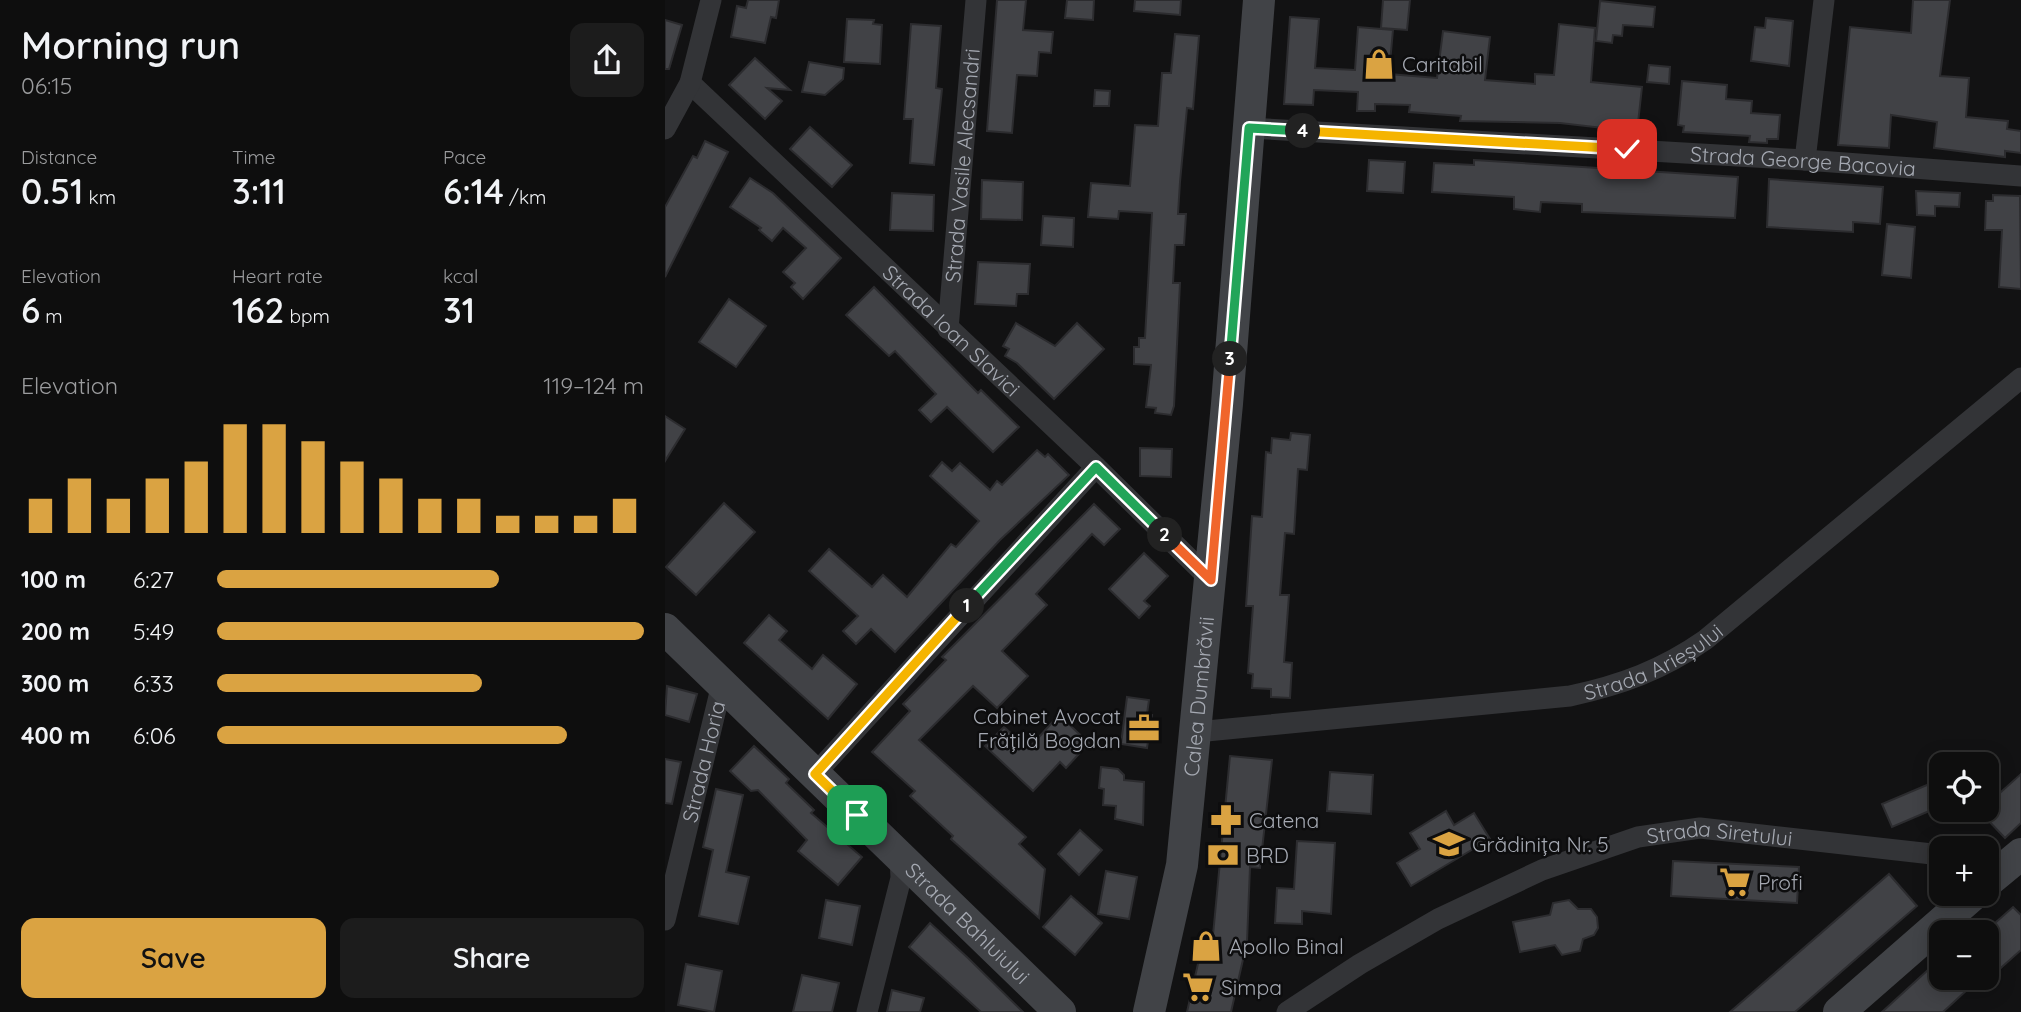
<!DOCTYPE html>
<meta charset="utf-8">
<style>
body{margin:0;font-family:Quicksand,sans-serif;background:#1c1c1c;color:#f1f3f6;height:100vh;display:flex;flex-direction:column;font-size:26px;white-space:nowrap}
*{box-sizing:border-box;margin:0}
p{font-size:23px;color:#9b9c9e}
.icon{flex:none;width:38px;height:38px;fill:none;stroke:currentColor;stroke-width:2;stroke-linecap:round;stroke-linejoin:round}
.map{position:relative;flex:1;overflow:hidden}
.side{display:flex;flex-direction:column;background:#0e0e0e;width:665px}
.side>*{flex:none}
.fabs{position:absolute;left:1264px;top:752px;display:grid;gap:14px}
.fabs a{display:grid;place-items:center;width:70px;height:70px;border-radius:14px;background:#0e0e0e;box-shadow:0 4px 18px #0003,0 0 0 2px #2e2e2e;font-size:35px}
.pin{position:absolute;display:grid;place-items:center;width:60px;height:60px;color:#fff;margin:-30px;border-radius:14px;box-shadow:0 4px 10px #0006}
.km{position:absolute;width:35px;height:35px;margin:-18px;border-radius:50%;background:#222;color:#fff;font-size:19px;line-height:35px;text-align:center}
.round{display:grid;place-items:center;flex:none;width:74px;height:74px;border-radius:14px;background:#1c1c1c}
.overview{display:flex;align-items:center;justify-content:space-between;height:119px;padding:0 21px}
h1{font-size:38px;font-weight:600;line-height:52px}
.metrics{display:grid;grid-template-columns:repeat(3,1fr);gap:10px;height:119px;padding:7px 21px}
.metrics div{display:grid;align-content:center}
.metrics b{font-size:35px;font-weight:600}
.metrics small{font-size:19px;font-weight:400}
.metrics p{font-size:19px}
.chart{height:196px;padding:14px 21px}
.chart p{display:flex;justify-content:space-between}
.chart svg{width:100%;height:126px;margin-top:7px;stroke:#daa342;stroke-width:6}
.button{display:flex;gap:14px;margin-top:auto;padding:14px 21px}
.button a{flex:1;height:80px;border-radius:14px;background:#daa342;color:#111;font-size:28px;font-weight:600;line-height:80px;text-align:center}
.button a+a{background:#1c1c1c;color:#f1f3f6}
ul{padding:0 21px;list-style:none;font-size:23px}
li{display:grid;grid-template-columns:112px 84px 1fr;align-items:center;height:52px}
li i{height:18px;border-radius:9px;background:#daa342}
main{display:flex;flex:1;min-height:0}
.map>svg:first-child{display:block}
.building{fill:#414246;stroke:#2c2c2f;stroke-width:2}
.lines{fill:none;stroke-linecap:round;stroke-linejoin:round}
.street{stroke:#333437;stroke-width:21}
.secondary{stroke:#414347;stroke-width:32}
.split-1-casing{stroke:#fff;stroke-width:14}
.split-2-casing{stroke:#fff;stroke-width:14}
.split-3-casing{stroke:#fff;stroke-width:14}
.split-4-casing{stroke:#fff;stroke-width:14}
.split-5-casing{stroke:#fff;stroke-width:14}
.split-1{stroke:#f5b400;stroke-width:9}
.split-2{stroke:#22a559;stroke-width:9}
.split-3{stroke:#f0652b;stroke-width:9}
.split-4{stroke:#22a559;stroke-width:9}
.split-5{stroke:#f5b400;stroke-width:9}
.labels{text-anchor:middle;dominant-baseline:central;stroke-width:5;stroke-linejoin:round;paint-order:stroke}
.poi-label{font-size:21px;fill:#a5a9b2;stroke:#0d0d0e;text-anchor:start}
.street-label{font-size:21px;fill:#a5a9b2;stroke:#0d0d0e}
</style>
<main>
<section class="side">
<div class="overview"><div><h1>Morning run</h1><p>06:15</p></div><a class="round"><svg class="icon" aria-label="share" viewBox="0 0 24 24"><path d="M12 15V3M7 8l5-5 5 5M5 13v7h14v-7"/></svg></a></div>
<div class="metrics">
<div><p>Distance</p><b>0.51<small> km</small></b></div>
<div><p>Time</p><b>3:11</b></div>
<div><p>Pace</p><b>6:14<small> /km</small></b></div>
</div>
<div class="metrics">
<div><p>Elevation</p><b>6<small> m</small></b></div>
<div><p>Heart rate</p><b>162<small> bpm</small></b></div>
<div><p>kcal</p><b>31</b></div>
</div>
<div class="chart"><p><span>Elevation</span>119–124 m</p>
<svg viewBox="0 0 160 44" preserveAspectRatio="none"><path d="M5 44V32M15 44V25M25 44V32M35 44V25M45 44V19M55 44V6M65 44V6M75 44V12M85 44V19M95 44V25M105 44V32M115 44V32M125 44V38M135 44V38M145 44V38M155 44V32"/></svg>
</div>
<ul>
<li><b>100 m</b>6:27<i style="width:66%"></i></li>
<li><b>200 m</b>5:49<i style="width:100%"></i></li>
<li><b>300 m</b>6:33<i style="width:62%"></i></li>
<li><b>400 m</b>6:06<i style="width:82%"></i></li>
</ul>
<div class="button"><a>Save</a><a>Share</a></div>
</section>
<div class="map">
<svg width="1356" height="1012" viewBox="0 0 1356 1012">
<rect width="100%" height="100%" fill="#121213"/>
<g class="building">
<polygon points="83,0 114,0 111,18 106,17 100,43 66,37 72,6 81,8"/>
<polygon points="332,0 361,0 358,30 388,32 386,53 374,52 372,76 352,75 347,133 322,131"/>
<polygon points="402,0 429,0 428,20 400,18"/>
<polygon points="470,0 516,0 515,15 469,11"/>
<polygon points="718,0 745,0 742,30 716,28"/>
<polygon points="1248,0 1285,0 1275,76 1304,78 1301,117 1343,121 1342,129 1356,131 1356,153 1340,151 1340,157 1269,148 1272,122 1226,115 1224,148 1173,145 1185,27 1246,33"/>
<polygon points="935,1 990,7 988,27 958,25 957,36 948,35 947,43 931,41"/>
<polygon points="625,17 654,19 650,68 690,70 693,27 728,30 724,74 772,78 778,31 825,37 820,80 870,84 870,74 889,75 894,24 930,28 926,82 977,87 972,132 895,123 795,121 796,116 744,112 745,105 710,104 710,111 692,111 693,92 649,90 648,105 619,104"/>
<polygon points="1101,18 1128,21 1124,66 1086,61 1090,27 1100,28"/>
<polygon points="182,19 209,20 208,24 217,25 215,64 179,62"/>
<polygon points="0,20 17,25 4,69 0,69"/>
<polygon points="246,24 276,26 271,88 277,89 269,165 245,163 248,119 239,119"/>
<polygon points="510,34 534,36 528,109 522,108 515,182 513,214 521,214 519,245 510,245 508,283 515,283 509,406 506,415 490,413 491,408 481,407 486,365 469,364 469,347 474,347 474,338 480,338 487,213 454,211 453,219 423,217 426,183 465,186 470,125 493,126 497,73 506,73"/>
<polygon points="90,58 125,90 102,88 117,101 100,119 64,85"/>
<polygon points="144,62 179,68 178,79 160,95 137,92"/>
<polygon points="984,65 1005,67 1004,84 982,82"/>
<polygon points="1017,81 1062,85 1061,99 1087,101 1086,113 1115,115 1113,139 1102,139 1102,143 1084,142 1085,136 1018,132 1019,126 1013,125"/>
<polygon points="430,90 445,91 444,106 429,106"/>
<polygon points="145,127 187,165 167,187 125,149"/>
<polygon points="40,141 63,152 0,277 0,207 28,156 32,158"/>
<polygon points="704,160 740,162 738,193 702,191"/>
<polygon points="809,160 1073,177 1070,218 917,212 917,204 876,202 875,212 849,209 849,197 767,192 769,163 809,165"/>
<polygon points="85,178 108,193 176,258 138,299 126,287 130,283 118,272 141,248 118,228 107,241 94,230 96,228 65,207"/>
<polygon points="1104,179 1218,187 1215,224 1188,222 1188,232 1102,227"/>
<polygon points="317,180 358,182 357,220 316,219"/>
<polygon points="1251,191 1295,193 1294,207 1270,206 1270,216 1252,215"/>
<polygon points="227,193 269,195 268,231 225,230"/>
<polygon points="1328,195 1355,196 1356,289 1334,287 1337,230 1320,230 1321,201 1328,201"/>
<polygon points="378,216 409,218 408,247 376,245"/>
<polygon points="1222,224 1250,227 1246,278 1217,275"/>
<polygon points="313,262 365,264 363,294 352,294 351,306 310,304"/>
<polygon points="209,287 313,393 316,390 354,427 328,452 282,407 266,422 254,410 271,394 230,351 224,356 181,315"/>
<polygon points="64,299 101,326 71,367 34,342"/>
<polygon points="351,323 390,346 412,323 439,349 389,399 352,363 340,356 344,349 338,346"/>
<polygon points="0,416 20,429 0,461"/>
<polygon points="626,433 645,435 642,470 633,469 629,534 620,533 615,595 624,595 619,662 627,663 625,698 606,697 606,689 587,688 588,674 583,673 588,606 581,606 587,516 597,517 601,452 606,453 607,438 625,440"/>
<polygon points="475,448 507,449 506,477 475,476"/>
<polygon points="372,450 380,457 383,454 404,475 335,540 230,652 206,629 191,644 178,631 193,616 144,571 164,549 207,587 218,575 242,597 286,544 291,547 314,521 265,476 277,462 287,471 295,463 325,490 332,481 337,485"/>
<polygon points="59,503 90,532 31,595 1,567"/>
<polygon points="429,504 455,529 439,545 427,534 371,594 382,605 337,651 363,676 332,708 308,686 254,740 361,837 354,844 380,869 374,918 286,839 288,836 245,796 250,791 207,752 245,711 238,704 281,660 277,657"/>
<polygon points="479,553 503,576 479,601 485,606 474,618 444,589"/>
<polygon points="104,615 122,631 114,640 147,669 158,655 192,684 163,719 79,643"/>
<polygon points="2,686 32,694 24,722 0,715"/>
<polygon points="462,697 484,700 482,714 487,715 482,748 456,744"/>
<polygon points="394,715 424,743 401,768 395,762 368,791 320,746 339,727 363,749"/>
<polygon points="89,746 124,779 121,783 149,810 146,813 197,857 173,885 133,851 142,840 93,790 86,791 65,771"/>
<polygon points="565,756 607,760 595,868 585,867 582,942 566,1012 522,1012 540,933 548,935"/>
<polygon points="0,759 16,762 7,804 0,803"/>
<polygon points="436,767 453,769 459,775 459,780 479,782 478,825 450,819 451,806 438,805 439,789 434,788"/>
<polygon points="665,772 708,775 706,814 662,811"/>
<polygon points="1356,774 1356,823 1340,838 1318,815 1328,804 1326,801"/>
<polygon points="1276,779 1276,806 1227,827 1217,804"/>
<polygon points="51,789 78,795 61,872 84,877 73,924 34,916 48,850 38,847"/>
<polygon points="781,811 789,825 809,813 825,839 746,886 732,863 755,849 745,833"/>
<polygon points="415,830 437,850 414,875 393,854"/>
<polygon points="632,841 670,843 666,914 637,911 637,924 610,923 612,888 629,889"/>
<polygon points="1008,861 1134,867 1132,903 1006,896"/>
<polygon points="441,871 472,877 464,919 433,914"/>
<polygon points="1224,874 1252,906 1208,944 1130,1012 1065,1012"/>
<polygon points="406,896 437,923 410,955 378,927"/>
<polygon points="161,900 195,906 187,945 154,938"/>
<polygon points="904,900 913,909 926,909 932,917 933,928 929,935 918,939 915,951 897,955 890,945 855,952 848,922 885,915 888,903"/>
<polygon points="1348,907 1356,915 1356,950 1329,974 1321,965 1321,931"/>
<polygon points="265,923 303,958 358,1012 316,1012 244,947"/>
<polygon points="1276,958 1276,978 1315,978 1278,1012 1217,1012"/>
<polygon points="21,964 57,971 49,1012 13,1005"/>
<polygon points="137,975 174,983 167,1012 128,1012"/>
<polygon points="227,990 259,998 255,1012 222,1012"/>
</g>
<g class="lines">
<g class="street">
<path id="s1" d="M25,83L431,467L546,580"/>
<path id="s2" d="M584,128L1140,160L1356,176"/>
<polyline points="0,129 25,83 46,0"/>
<polyline points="1140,160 1159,0"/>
<path id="s3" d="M283,329L311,0"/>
<path id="s4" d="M531,732L905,696C956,685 997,670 1040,640L1356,378"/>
<polyline points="150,774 431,467"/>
<path id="s5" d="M0,920L57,684"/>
<polyline points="202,1012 236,878 235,857"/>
<path id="s6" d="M622,1012L695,964L773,919L877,870L973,837L1035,828L1276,855"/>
</g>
<g class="secondary">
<path id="s7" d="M0,629L395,1012"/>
<polyline points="1321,883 1356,854"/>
<path id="s8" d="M484,1012L517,865L562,404L594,0"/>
<polyline points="1174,1012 1309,894"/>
</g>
</g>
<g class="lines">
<defs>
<polyline id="split-1" points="192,815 150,774 302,606"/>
<polyline id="split-2" points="302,606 431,467 500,535"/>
<polyline id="split-3" points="500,535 546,580 565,359"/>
<polyline id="split-4" points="565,359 584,128 638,131"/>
<polyline id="split-5" points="638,131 962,149"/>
</defs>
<use href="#split-1" class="split-1-casing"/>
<use href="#split-2" class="split-2-casing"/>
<use href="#split-3" class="split-3-casing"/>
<use href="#split-4" class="split-4-casing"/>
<use href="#split-5" class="split-5-casing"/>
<use href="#split-1" class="split-1"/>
<use href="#split-2" class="split-2"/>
<use href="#split-3" class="split-3"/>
<use href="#split-4" class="split-4"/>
<use href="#split-5" class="split-5"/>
</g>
<defs>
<symbol id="shop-bare" viewBox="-9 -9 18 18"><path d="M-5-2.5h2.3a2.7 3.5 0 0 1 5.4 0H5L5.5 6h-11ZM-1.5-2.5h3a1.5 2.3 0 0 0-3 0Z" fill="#daa342" stroke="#0d0d0e" stroke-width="2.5" paint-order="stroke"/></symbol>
<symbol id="office-bare" viewBox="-9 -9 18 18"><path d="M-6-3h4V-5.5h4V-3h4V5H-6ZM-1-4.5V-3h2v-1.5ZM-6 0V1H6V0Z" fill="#daa342" stroke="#0d0d0e" stroke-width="2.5" paint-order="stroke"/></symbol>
<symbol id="pharmacy-bare" viewBox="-9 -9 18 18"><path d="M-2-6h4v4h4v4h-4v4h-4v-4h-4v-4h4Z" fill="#daa342" stroke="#0d0d0e" stroke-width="2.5" paint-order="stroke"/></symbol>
<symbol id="school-bare" viewBox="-9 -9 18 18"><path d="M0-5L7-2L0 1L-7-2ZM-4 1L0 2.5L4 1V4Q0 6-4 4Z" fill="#daa342" stroke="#0d0d0e" stroke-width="2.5" paint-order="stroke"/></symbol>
<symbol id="bank-bare" viewBox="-9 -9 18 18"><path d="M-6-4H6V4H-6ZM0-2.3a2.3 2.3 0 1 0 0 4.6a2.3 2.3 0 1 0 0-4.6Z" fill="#daa342" stroke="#0d0d0e" stroke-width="2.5" paint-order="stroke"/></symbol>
<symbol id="supermarket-bare" viewBox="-9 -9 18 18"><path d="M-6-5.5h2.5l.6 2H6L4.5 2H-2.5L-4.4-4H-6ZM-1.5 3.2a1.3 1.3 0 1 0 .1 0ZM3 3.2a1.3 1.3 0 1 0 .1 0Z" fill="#daa342" stroke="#0d0d0e" stroke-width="2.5" paint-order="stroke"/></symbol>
</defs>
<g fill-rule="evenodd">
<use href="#shop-bare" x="692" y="42" width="44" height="44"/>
<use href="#office-bare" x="457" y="706" width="44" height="44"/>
<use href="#pharmacy-bare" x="539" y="798" width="44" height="44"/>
<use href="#school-bare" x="762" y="822" width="44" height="44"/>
<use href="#bank-bare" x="536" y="833" width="44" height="44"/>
<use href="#supermarket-bare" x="1048" y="860" width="44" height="44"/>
<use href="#shop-bare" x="519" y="924" width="44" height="44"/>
<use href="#supermarket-bare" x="511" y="965" width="44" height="44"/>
</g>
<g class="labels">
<g class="poi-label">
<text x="737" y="64">Caritabil</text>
<text x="456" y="716" text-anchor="end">Cabinet Avocat<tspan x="456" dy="24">Frățilă Bogdan</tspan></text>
<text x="584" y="820">Catena</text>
<text x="807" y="844">Grădinița Nr. 5</text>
<text x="581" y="855">BRD</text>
<text x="1093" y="882">Profi</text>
<text x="564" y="946">Apollo Binal</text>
<text x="556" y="987">Simpa</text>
</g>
<g class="street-label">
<text stroke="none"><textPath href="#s2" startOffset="555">Strada George Bacovia</textPath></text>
<text stroke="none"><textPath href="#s3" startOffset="164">Strada Vasile Alecsandri</textPath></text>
<text stroke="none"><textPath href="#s1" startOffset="360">Strada Ioan Slavici</textPath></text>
<text stroke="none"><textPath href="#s4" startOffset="466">Strada Arieșului</textPath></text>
<text stroke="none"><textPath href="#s8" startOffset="320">Calea Dumbrăvii</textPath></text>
<text stroke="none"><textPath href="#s5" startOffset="163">Strada Horia</textPath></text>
<text stroke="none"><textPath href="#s6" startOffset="476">Strada Siretului</textPath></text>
<text stroke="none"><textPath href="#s7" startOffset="422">Strada Bahluiului</textPath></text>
</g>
</g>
</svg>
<div class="fabs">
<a><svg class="icon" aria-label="locate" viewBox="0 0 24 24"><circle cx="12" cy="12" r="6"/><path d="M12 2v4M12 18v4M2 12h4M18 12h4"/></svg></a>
<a>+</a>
<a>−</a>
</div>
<div class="pin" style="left:192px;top:815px;background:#1e9e55"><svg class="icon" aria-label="arrive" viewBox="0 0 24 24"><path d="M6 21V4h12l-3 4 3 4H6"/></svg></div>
<div class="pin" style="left:962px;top:149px;background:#d93025"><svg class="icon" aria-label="check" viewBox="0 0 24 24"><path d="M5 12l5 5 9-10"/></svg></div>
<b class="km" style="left:302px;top:606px">1</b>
<b class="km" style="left:500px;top:535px">2</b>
<b class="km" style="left:565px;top:359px">3</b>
<b class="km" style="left:638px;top:131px">4</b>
</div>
</main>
